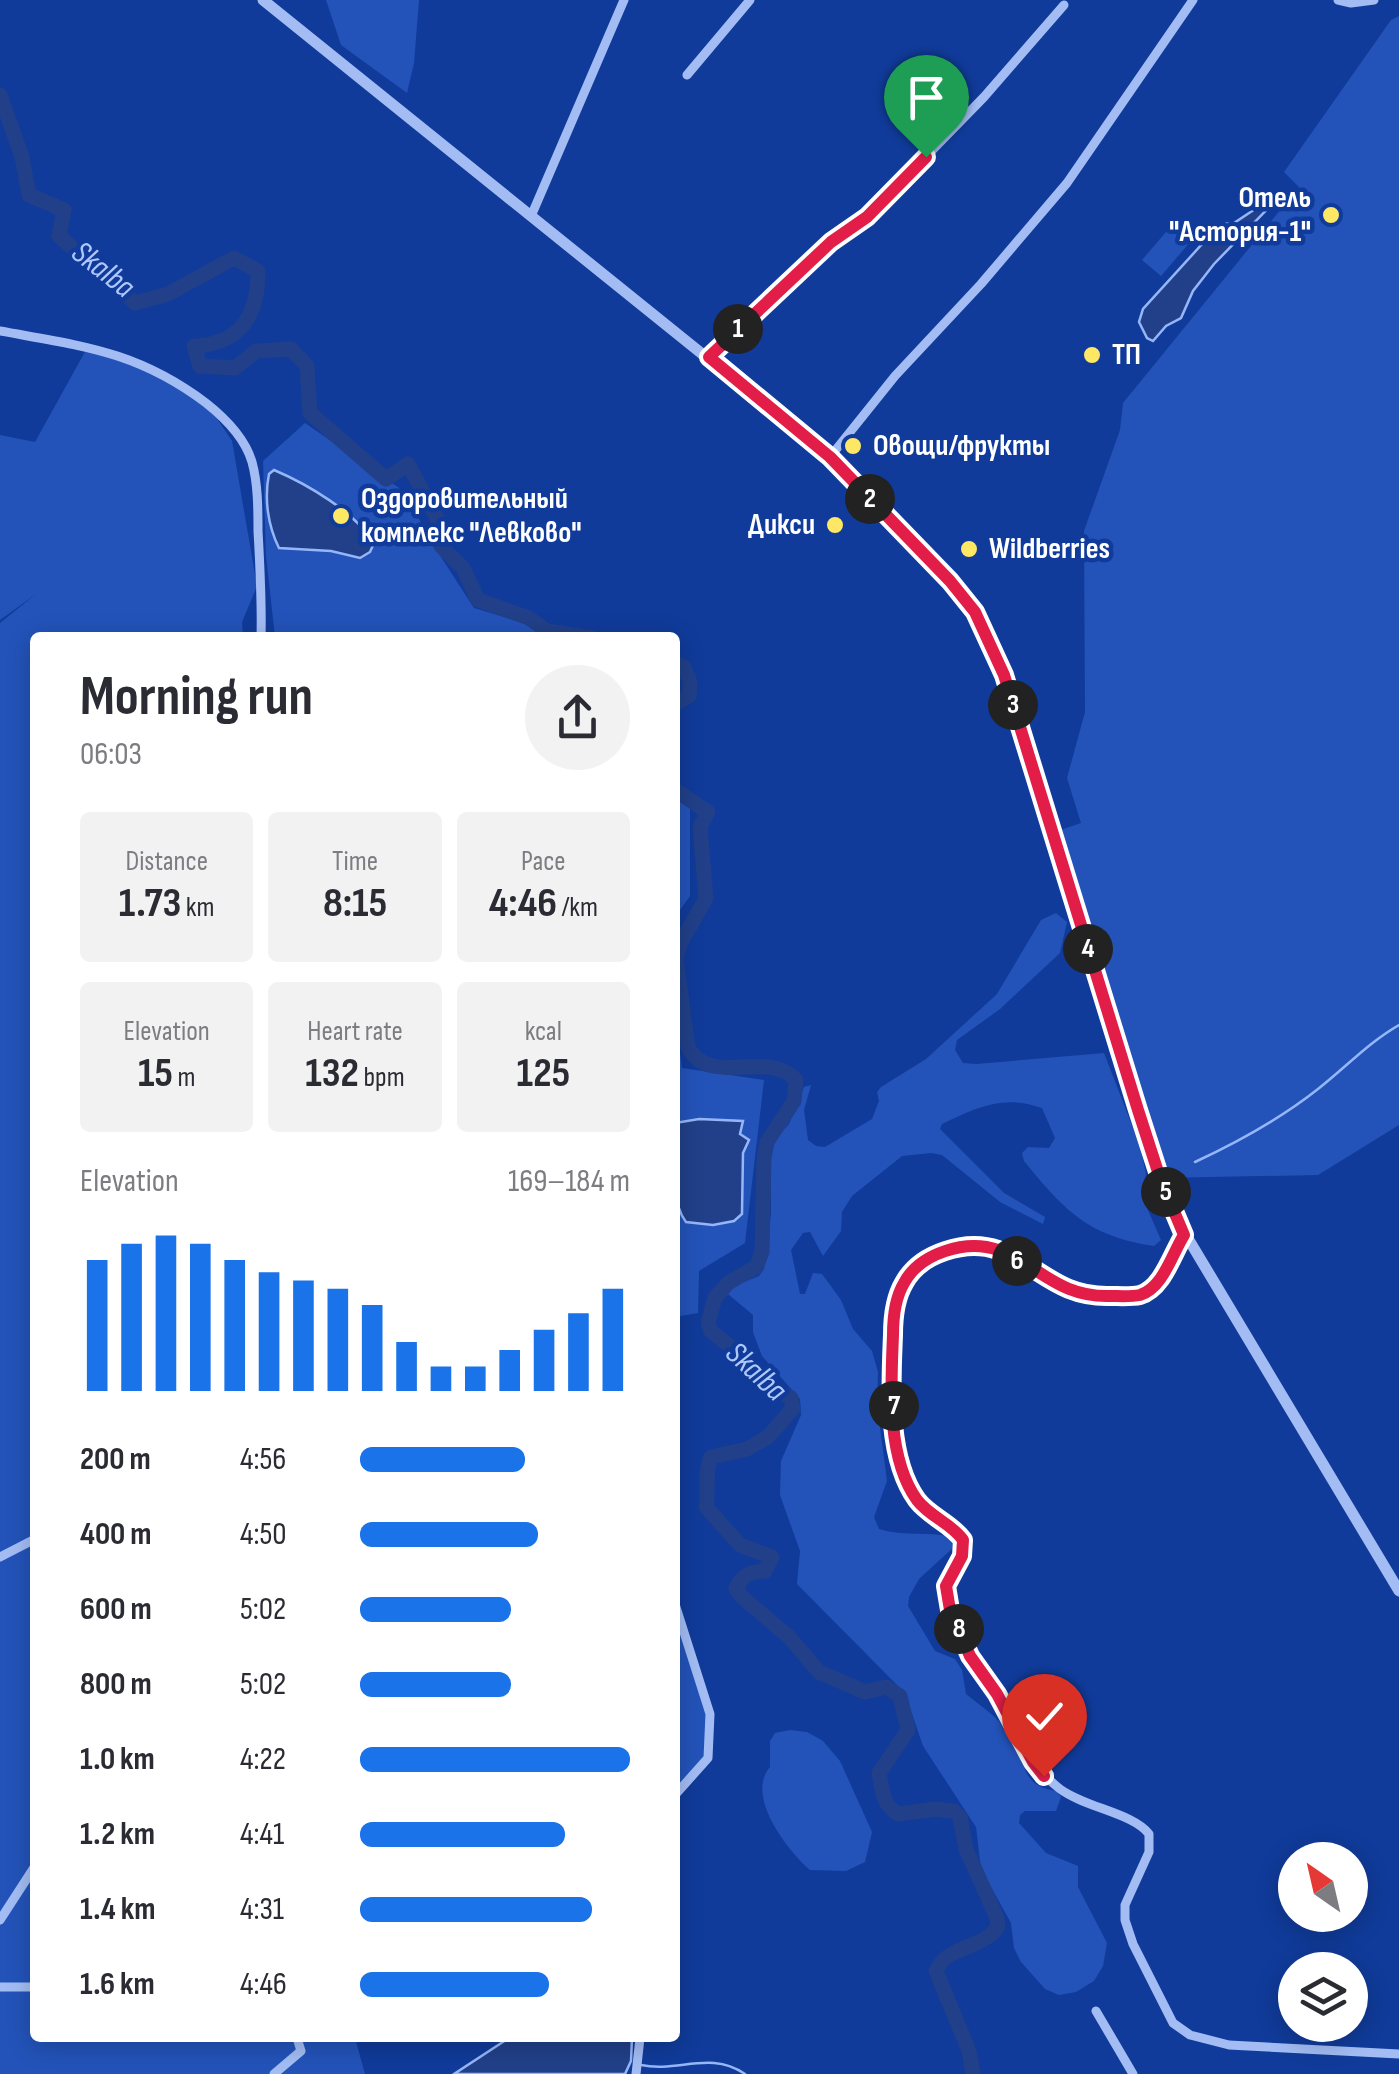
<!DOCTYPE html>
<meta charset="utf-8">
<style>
body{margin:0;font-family:"Sofia Sans Condensed",sans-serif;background:#f2f2f3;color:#2b2b33;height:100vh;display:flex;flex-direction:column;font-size:38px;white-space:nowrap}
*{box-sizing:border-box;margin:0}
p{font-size:32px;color:#7c7c81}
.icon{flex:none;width:55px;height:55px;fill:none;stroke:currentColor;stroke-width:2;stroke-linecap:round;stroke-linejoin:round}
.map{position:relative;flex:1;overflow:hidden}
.panel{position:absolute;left:30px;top:632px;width:650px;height:1410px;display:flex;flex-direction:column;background:#fff;border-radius:10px;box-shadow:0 5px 25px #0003}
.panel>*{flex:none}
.needle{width:65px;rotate:326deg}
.fabs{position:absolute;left:1278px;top:1842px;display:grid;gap:20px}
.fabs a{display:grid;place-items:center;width:90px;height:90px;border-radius:50%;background:#fff;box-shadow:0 5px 25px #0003;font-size:50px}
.pin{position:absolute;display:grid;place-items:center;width:85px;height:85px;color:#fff;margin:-102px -42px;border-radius:50% 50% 50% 0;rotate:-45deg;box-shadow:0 0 10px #0007}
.pin .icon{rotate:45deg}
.km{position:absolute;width:50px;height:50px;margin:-25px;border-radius:50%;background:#222;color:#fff;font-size:28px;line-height:50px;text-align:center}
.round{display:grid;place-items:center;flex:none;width:105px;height:105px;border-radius:52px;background:#f2f2f3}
.summary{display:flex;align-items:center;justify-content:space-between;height:170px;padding:0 50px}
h1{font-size:55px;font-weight:700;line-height:75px}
.figures{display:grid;grid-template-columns:repeat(3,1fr);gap:15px;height:170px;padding:10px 50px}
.figures div{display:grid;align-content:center;border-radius:10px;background:#f2f2f3;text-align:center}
.figures b{font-size:42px;font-weight:700}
.figures small{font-size:28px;font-weight:400}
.figures p{font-size:28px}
.chart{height:280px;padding:20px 50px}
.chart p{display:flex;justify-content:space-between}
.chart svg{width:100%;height:180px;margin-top:10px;stroke:#1a73e8;stroke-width:6}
ul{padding:0 50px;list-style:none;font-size:32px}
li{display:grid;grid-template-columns:160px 120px 1fr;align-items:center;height:75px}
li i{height:25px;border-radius:12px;background:#1a73e8}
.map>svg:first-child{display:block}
.green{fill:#2353b9}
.water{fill:#214089;stroke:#95b6f8;stroke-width:2.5}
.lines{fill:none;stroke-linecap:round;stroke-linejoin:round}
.stream{stroke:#95b6f8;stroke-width:2.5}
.river{stroke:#214089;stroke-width:15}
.minor{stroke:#a3bdf4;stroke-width:9}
.tertiary{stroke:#a3bdf4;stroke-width:11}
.route-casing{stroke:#fff;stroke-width:20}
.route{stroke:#e11d48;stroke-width:12}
.poi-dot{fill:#ffe766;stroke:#103b9a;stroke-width:4}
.labels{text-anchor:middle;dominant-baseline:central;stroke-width:9;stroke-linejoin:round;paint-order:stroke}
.poi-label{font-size:30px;font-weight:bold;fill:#fff;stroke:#103b9a;text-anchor:start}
.water-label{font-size:32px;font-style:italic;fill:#afc8fb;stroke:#103b9a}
</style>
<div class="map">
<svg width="1399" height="2074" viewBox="0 0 1399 2074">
<rect width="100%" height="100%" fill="#103b9a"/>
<g class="green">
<polygon points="326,0 419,0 414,63 407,93 341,45"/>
<polygon points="1399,16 1399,1125 1318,1175 1160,1178 1052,833 1081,823 1067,778 1085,712 1084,531 1120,430 1123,403 1299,187 1284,172 1391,20"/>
<polygon points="1178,218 1197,234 1161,276 1142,260"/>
<polygon points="86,350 132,363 176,386 212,411 232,441 257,586 242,622 243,637 35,638 35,2038 355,2038 365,2074 0,2074 0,623 36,594 0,620 0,435 35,442"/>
<polygon points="305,423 405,492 430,540 474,608 572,637 275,637 266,556 263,461"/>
<polygon points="675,796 690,805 690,896 675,917"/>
<path d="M1056,913L1067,922L1060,953L1000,1009L957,1040L955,1050L963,1063L976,1064L1104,1053L1140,1146L1146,1174L1142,1190L1144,1201L1161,1240L1154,1246C1088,1236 1065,1211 1024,1161L1022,1153L1028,1147L1049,1148L1055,1138L1042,1108C1003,1094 976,1108 942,1124L940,1129L1004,1193L1045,1217L1043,1224L1000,1202L942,1155L931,1153L902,1156L852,1196L842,1212L841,1231L823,1256L810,1232L803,1233L791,1250L800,1294H805L813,1273L822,1274L841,1300L853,1329L872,1351L878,1372L877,1405L887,1481L874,1517L879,1529C904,1537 928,1531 952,1537L956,1545L919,1579L909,1597L908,1606L935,1651L955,1659L962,1670L966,1694C981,1706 997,1717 1009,1732C1028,1757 1016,1785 1056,1791L1061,1797L1056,1811H1025L1020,1815L1019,1823L1046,1853L1078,1866V1887L1107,1943L1103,1966L1094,1981L1076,1992L1059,1995L1045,1989L1021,1962L1014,1948L1011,1923L981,1869L976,1827L923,1746L908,1702L899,1687L797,1584L800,1551L780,1495L781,1461L801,1415L800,1399L762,1356L753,1332V1315L728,1294L729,1288L759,1276L764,1269L771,1214V1154L777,1137L789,1124L804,1087L811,1085L804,1110L808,1140L816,1146L825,1147L872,1119L879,1101L877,1092L881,1087L926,1059L997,994L1041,920Z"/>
<polygon points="675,1014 682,1068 764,1080 745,1243 699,1271 698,1313 675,1317"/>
<polygon points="675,1596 709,1708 704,1765 675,1797"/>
<path d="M790,1730L807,1732L823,1741L840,1761L872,1832L865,1862L846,1871L810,1870C787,1850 745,1796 770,1767V1741L775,1733Z"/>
</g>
<g class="water">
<polygon points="1276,195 1279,197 1214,264 1193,291 1181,318 1166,326 1153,341 1147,338 1139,322 1143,309 1213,232 1224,224 1234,223"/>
<path d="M274,470C307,484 355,512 374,543L370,552L360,558L331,551L279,548C268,526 264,499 269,474Z"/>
<path d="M699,1119L743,1121L740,1134L749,1140L743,1153L742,1214L734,1221L713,1225L686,1222C668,1198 675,1154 675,1123Z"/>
<polygon points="509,2038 632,2038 631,2061 625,2074 454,2074"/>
</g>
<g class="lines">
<g class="stream">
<path d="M1195,1162C1238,1142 1280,1119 1318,1089C1345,1068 1369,1042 1399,1025"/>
<path d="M641,2065C678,2073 710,2050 745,2074"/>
</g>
<g class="river">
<path d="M0,95L22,157L29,195L64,210L59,236L135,303L168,294L234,258L258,271C258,315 241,344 194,346L200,366L235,368L256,351L291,349L307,366L310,413L386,479L408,464L437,518L441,546L463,568L478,600L529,618L547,631L592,638"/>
<polyline points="675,663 684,667 690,682 689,696 675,704"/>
<path d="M675,790L708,812L700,827L706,898L680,944L676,959L688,1047C710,1089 768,1048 796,1080L794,1101L767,1142L764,1158L762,1252L756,1267L728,1283L715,1298L708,1323L711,1331L731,1347L749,1370L791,1398L793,1408L768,1437L747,1449L711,1457C704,1471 709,1491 706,1507L740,1545L772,1557L765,1571C751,1572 743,1574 736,1588L742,1597L789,1637L819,1672L865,1692L886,1687L900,1696L908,1730L879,1773C883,1791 881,1803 898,1814L935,1809L954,1811L960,1817L966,1849L997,1918L998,1927C982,1949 946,1946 936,1971L969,2051L973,2074"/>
</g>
<g class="minor">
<polyline points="1338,0 1351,3 1374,0"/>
<polyline points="687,75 750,0"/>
<polyline points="532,214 624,0"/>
<path d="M0,331C82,346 137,351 206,403C225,418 245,438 252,462C258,484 258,509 258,531C260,566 262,602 261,638"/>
<polyline points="709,357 831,242 867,217 984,97 1064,5"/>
<polyline points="830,457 895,376 981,284 1067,183 1193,0"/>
<path d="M1184,1235C1172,1254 1162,1289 1140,1295C1133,1297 1124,1296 1117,1296C1053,1299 1048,1268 998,1250C966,1238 920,1253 904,1283C894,1301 893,1323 892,1343C891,1391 887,1459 917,1500C930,1516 951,1523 963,1540C966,1563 942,1574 947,1598C954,1634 977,1663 996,1693C1017,1726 1028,1765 1060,1789C1086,1808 1133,1813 1149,1834V1852L1125,1905V1920L1133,1944L1173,2023L1190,2035L1229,2045L1399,2054"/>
<polyline points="0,1557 35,1539"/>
<polyline points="675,1604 710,1714 708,1758 675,1795"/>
<polyline points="0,1920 35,1866"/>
<polyline points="0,1987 35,1987"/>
<polyline points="1096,2011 1133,2074"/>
<polyline points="274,2074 301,2051 297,2038"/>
<polyline points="636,2074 640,2038"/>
</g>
<polyline class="tertiary" points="263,0 830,457 950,581 975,612 1004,675 1138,1110 1177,1220 1399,1591"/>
</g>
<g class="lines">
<defs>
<path id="route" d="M926,157L867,217L831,242L709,357L830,457L950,581L975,612L1004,675L1138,1110L1160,1178L1184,1235C1172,1254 1163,1288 1140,1295C1131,1297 1119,1296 1109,1296C1058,1297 1040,1266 998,1250C966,1239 920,1253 904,1283C895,1298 893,1318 893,1335C891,1385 886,1457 917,1500C930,1517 951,1523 963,1540L962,1556L946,1586L950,1610L970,1656L997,1694L1033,1762L1044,1776"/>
</defs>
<use href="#route" class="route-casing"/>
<use href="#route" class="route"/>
</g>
<g class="poi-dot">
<circle cx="1331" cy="215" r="10"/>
<circle cx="1092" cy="355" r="10"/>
<circle cx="853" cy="446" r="10"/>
<circle cx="341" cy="516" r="10"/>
<circle cx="835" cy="525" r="10"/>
<circle cx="969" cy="549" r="10"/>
</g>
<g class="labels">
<g class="poi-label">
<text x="1311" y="198" text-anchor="end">Отель<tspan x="1311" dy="34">"Астория-1"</tspan></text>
<text x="1112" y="355">ТП</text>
<text x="873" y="446">Овощи/фрукты</text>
<text x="361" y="499">Оздоровительный<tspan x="361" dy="34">комплекс "Левково"</tspan></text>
<text x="815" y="525" text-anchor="end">Дикси</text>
<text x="989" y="549">Wildberries</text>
</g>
<g class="water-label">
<text transform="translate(103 270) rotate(38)">Skalba</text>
<text transform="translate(756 1372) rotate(43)">Skalba</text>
</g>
</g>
</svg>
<div class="fabs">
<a><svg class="needle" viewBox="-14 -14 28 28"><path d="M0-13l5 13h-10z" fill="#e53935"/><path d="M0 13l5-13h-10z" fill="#7c7c81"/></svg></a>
<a><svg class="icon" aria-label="layers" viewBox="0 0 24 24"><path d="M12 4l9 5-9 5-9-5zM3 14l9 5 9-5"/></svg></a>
</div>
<div class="pin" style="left:926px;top:157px;background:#1e9e55"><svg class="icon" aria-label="arrive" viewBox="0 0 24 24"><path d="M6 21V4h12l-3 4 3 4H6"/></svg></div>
<div class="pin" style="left:1044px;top:1776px;background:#d93025"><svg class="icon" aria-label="check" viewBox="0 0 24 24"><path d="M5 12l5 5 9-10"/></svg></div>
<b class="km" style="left:738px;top:329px">1</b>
<b class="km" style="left:870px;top:499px">2</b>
<b class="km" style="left:1013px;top:705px">3</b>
<b class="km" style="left:1088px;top:949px">4</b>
<b class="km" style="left:1166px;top:1192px">5</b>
<b class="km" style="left:1017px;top:1261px">6</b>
<b class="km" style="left:894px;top:1406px">7</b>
<b class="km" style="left:959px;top:1629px">8</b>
<section class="panel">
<div class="summary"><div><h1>Morning run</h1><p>06:03</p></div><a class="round"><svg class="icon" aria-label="share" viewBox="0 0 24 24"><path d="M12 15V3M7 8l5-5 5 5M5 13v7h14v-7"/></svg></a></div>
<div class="figures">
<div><p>Distance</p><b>1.73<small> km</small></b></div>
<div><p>Time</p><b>8:15</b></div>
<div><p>Pace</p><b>4:46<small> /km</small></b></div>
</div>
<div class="figures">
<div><p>Elevation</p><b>15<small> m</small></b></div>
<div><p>Heart rate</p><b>132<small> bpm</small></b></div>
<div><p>kcal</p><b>125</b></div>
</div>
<div class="chart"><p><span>Elevation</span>169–184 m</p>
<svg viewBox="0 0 160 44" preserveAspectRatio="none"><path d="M5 44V12M15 44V8M25 44V6M35 44V8M45 44V12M55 44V15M65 44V17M75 44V19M85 44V23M95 44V32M105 44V38M115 44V38M125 44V34M135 44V29M145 44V25M155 44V19"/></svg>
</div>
<ul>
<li><b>200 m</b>4:56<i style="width:61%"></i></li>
<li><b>400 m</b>4:50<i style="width:66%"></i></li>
<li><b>600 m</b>5:02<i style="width:56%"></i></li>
<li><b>800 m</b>5:02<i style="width:56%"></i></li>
<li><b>1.0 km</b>4:22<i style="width:100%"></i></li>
<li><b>1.2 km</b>4:41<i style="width:76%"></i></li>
<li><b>1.4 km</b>4:31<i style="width:86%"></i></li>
<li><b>1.6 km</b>4:46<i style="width:70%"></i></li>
</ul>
</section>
</div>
